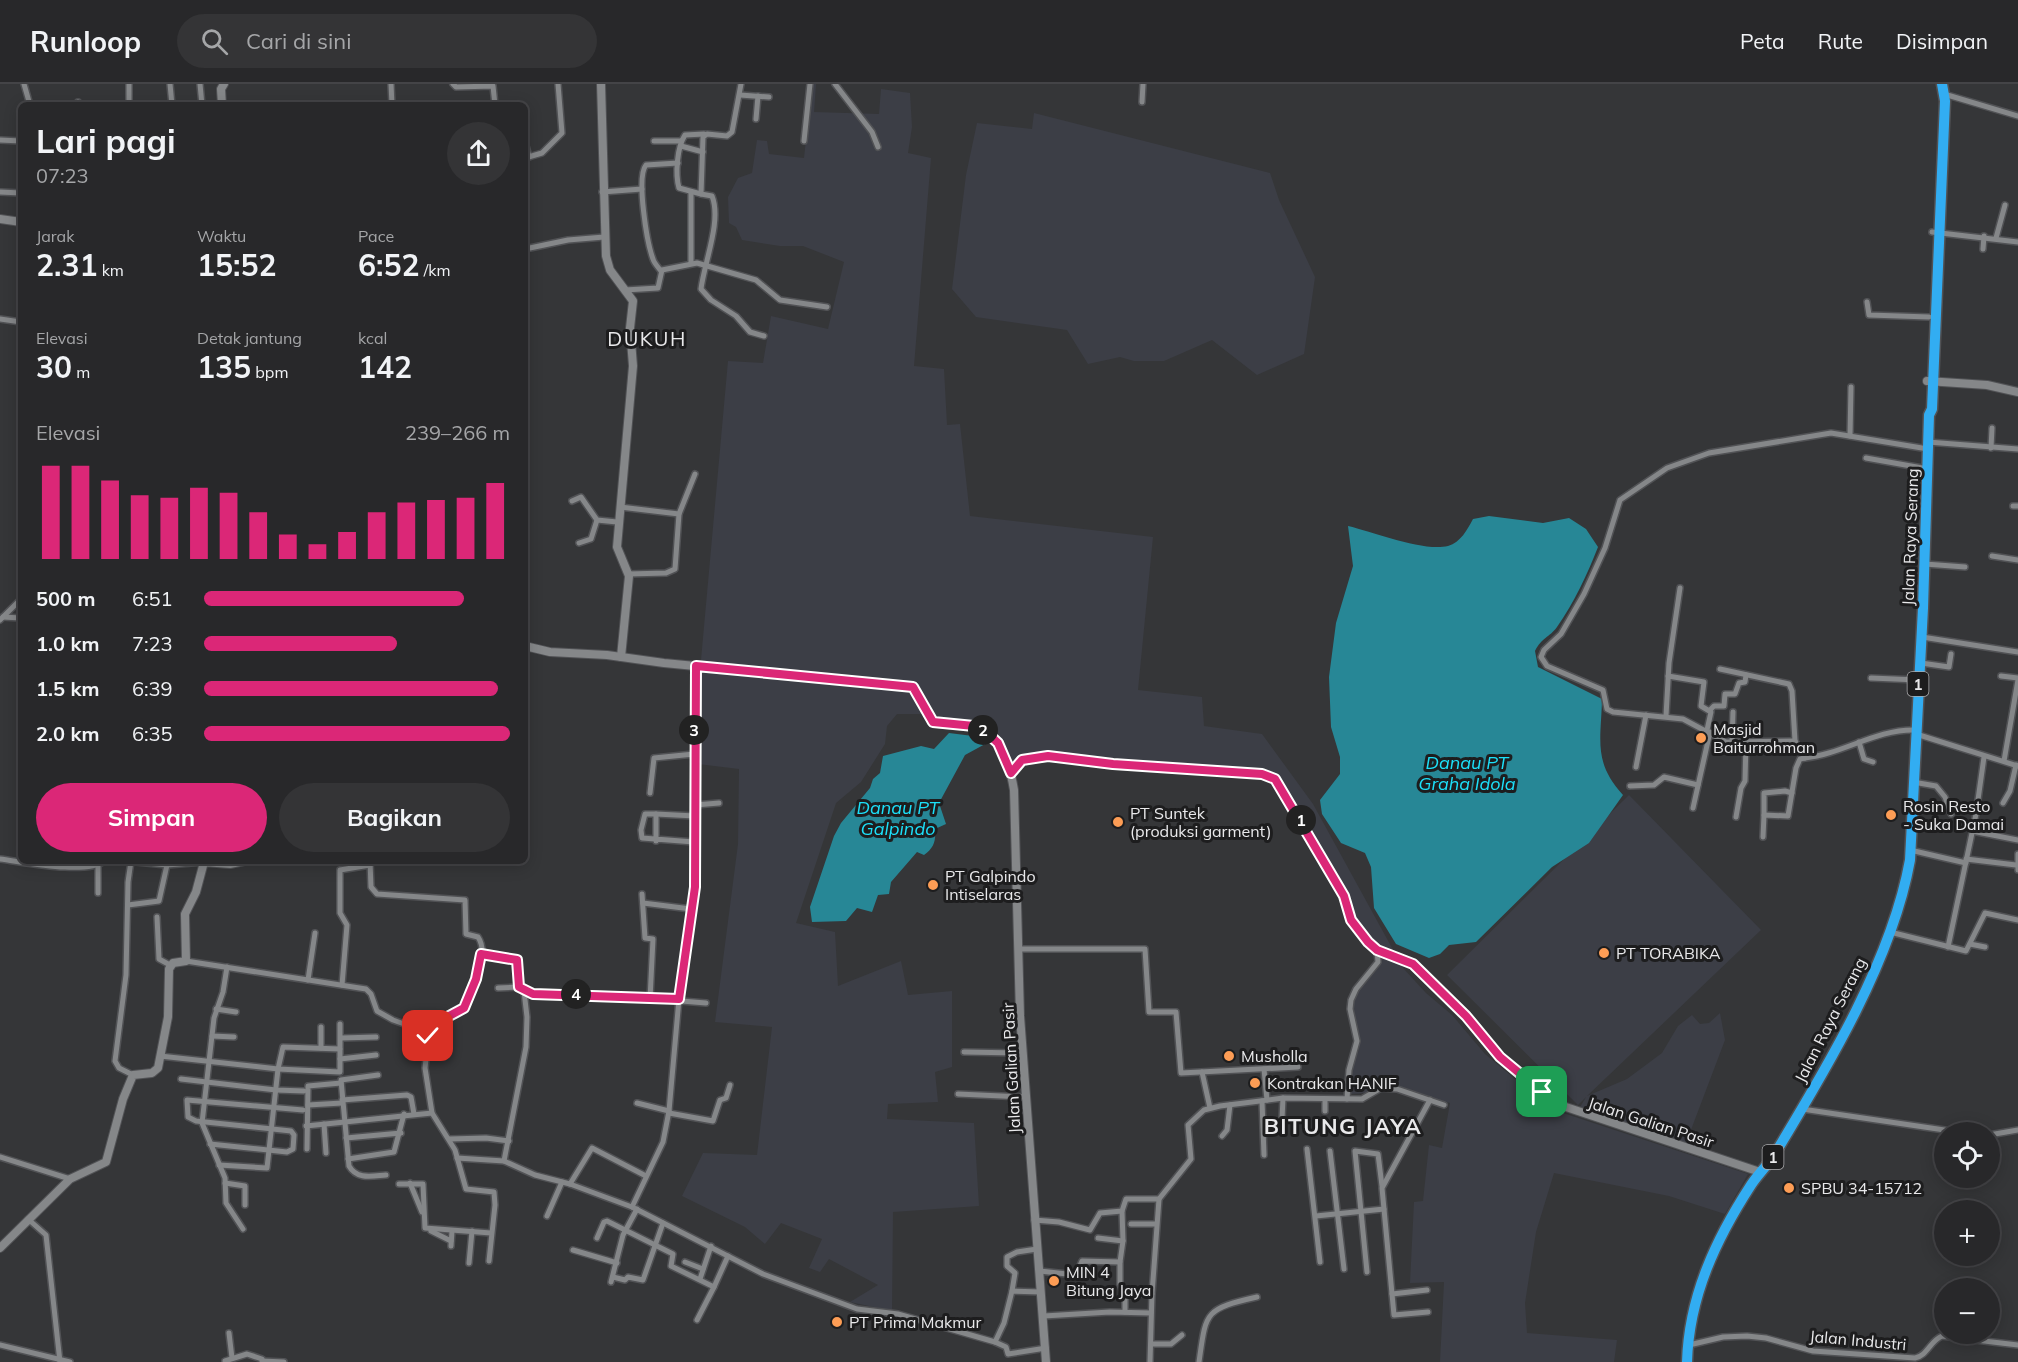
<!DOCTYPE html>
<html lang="id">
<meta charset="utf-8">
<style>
body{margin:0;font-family:Mulish,sans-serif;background:#343436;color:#f1f3f6;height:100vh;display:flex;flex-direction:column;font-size:22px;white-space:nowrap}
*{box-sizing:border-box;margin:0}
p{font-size:20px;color:#a5a6a8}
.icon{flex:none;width:33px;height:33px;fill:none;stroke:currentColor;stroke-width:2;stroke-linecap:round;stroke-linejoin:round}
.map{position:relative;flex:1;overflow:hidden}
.details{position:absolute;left:18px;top:18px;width:510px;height:762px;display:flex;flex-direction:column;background:#28282a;border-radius:9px;box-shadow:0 3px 15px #0003,0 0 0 2px #444447}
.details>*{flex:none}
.fabs{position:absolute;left:1934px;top:1038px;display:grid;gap:12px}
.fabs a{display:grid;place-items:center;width:66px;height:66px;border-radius:50%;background:#28282a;box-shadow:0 3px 15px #0003,0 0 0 2px #444447;font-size:30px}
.pin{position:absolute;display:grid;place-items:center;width:51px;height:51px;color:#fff;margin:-26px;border-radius:12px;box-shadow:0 3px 9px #0006}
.km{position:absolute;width:30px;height:30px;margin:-15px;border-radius:50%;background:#222;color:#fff;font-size:16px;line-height:30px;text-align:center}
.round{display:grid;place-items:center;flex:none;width:63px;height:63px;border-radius:32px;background:#343436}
.head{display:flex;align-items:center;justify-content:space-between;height:102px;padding:0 18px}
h1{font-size:33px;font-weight:700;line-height:45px}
.metrics{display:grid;grid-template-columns:repeat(3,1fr);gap:9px;height:102px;padding:6px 18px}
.metrics div{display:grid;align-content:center}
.metrics b{font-size:30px;font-weight:700}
.metrics small{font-size:16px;font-weight:400}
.metrics p{font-size:16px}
.chart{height:168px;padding:12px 18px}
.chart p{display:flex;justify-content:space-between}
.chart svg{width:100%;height:108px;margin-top:6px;stroke:#db2777;stroke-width:6}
.button{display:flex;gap:12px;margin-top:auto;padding:12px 18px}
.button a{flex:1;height:69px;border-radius:36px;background:#db2777;color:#fff;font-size:24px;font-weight:700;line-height:69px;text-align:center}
.button a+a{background:#343436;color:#f1f3f6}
ul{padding:0 18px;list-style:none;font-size:20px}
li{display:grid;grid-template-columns:96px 72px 1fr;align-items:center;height:45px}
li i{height:15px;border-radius:8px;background:#db2777}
header{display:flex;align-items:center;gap:36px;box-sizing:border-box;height:84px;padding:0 30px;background:#28282a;border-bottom:2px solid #444447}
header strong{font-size:28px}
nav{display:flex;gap:33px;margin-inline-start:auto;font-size:21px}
.search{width:420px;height:54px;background:#343436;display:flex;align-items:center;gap:15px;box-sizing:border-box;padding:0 21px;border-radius:33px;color:#a5a6a8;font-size:22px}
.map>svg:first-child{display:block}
.built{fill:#3c3e46}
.water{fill:#278796}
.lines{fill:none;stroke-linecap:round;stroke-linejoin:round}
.street-casing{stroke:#515255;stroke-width:8}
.secondary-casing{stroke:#515255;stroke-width:10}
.highway-casing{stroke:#515255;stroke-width:13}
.street{stroke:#858789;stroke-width:5}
.secondary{stroke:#858789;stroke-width:8}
.highway{stroke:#32adf2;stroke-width:10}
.route-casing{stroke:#fff;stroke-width:12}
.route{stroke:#db2777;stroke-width:8}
.poi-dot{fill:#fd9d55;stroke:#1d1d1e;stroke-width:2}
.labels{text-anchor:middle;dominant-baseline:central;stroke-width:6;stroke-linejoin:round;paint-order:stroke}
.shield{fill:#1d1d1e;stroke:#acacae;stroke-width:1.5}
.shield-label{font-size:15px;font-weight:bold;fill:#e9e9eb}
.street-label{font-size:16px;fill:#e9e9eb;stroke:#1d1d1e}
.poi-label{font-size:16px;fill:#e9e9eb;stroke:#1d1d1e;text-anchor:start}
.water-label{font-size:18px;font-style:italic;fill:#1ce0f9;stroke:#1d1d1e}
.quarter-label{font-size:20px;letter-spacing:1.5px;fill:#e9e9eb;stroke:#1d1d1e}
.district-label{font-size:22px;font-weight:bold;letter-spacing:1.5px;fill:#e9e9eb;stroke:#1d1d1e}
</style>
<header>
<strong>Runloop</strong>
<div class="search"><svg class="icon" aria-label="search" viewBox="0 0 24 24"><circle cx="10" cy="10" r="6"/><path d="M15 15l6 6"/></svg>Cari di sini</div>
<nav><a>Peta</a><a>Rute</a><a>Disimpan</a></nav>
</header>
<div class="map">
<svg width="2018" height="1278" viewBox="0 0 2018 1278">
<rect width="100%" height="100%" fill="#353638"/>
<g class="built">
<polygon points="812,0 816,0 814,28 879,30 881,5 910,9 912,43 908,69 931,74 914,282 944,285 947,341 960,340 970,432 1153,453 1138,606 1202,613 1204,642 1262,650 1313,720 1403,884 1426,909 1452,931 1485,970 1551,1025 1748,1090 1725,1130 1669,1112 1554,1089 1536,1148 1525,1219 1527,1249 1617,1256 1614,1278 1440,1278 1444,1198 1410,1199 1414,1118 1423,1117 1429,1061 1442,1064 1450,1019 1388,1001 1372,1002 1366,1009 1351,1010 1353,979 1359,966 1359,951 1352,926 1357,909 1379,883 1382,874 1375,860 1353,834 1349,816 1280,695 1269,689 1055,669 1012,680 999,655 981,640 970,637 937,636 928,630 897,630 887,642 885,660 861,698 836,719 796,839 835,848 838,902 901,877 908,911 952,907 952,983 935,988 938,1018 888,1020 887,1035 974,1039 979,1122 893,1128 892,1227 850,1218 878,1201 829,1175 820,1188 809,1184 822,1155 781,1139 765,1160 745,1143 682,1112 703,1069 757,1071 772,943 715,938 738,760 739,685 698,680 701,576 728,277 763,279 771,232 828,245 844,178 803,162 780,162 742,156 736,143 729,139 728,113 738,94 752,89 757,56 767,57 769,70 804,74"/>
<polygon points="1034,29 1270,89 1279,116 1315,193 1304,270 1257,291 1212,256 1164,277 1134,277 1120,273 1088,280 1067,246 976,233 952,205 966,91 977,39 1032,45"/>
<polygon points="1629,711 1761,846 1587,1012 1627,995 1662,969 1678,942 1692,931 1700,940 1709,939 1720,929 1725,956 1686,1059 1663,1050 1579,1025 1586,1013 1578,1021 1447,891"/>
</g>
<g class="water">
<path d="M1489,432L1543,439L1569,434L1586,445L1598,463C1587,491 1574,519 1557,543C1549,554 1542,553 1535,567L1538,583L1602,615C1601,657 1593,678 1623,711L1589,759L1552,783L1476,858L1449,861L1440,870L1429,874L1396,860L1374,824L1371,783L1365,769L1341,759L1322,730L1320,716L1340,690V673L1331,643L1329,593L1336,539L1353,482L1348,442C1374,448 1423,468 1448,462C1461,458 1467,446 1473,435Z"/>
<path d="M949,649L981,653L987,659L965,671L939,719L946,740L935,745C936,757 934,764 924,771L917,768L891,798L889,810L878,811L872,828L857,824L846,837L812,838L810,823L834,752L841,739L870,704L873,695L880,689L883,672L921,662L934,665Z"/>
</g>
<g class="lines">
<defs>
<g id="street">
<polyline points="24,0 30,21"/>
<polyline points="129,0 129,21"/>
<polyline points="170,0 172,21"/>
<polyline points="200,0 202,21"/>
<polyline points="391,0 392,21"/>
<polyline points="453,0 456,3 493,2 495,21"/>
<path d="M741,0L732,48L727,52L707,50L703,53L701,110L712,112C722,137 704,179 701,205L711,216L736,232L750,248L764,252"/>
<polyline points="835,0 872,48 878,63"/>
<polyline points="1944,10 2018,32"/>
<polyline points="740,11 769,13"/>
<polyline points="78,18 78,21"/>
<polyline points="1142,18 1143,0"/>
<polyline points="64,21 69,21"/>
<polyline points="756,35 758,12"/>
<polyline points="0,56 21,57"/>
<polyline points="654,57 681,57"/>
<polyline points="804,57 810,0"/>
<polyline points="525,58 529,73"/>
<polyline points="681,62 703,68"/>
<polyline points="525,74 542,69 562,49 558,0"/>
<polyline points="0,108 21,109"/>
<polyline points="602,108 642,105"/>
<polyline points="691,109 691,179"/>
<path d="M701,110L679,104C675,90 677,63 685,51L704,50"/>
<polyline points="1932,148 2018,158"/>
<polyline points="1996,154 2005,121"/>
<polyline points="525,165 568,156 604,153"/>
<polyline points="1983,165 1984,152"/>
<polyline points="21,176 21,179"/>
<path d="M661,187C658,183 654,179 653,175C647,159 636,93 646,81L678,79"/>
<polyline points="625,206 658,204 662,186 697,179 756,196 780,216 827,223"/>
<polyline points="1867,218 1869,231 1929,233"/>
<polyline points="0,235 21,238"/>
<polyline points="1850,352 1851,303"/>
<polyline points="1928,358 2018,365"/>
<polyline points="1991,364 1992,344"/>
<polyline points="1866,374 1928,385"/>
<polyline points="572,417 581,413 597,436 617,438"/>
<polyline points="2013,422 2018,422"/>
<polyline points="620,423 679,430"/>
<polyline points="579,459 591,455 597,436"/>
<polyline points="1992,472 2018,476"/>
<polyline points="1925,480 1965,483"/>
<polyline points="628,490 666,489 675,485 679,430 695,390"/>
<polyline points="3,533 21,534"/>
<polyline points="0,536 21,515"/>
<polyline points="1922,553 2018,568"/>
<polyline points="1921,579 1949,583 1951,570"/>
<polyline points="1720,585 1789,600 1792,607 1795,657"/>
<polyline points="1668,592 1704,598 1701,622 1711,628 1707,646"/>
<polyline points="2001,592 2018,594"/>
<polyline points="1871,594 1918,596"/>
<polyline points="1710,626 1714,622 1724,622 1725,610 1735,610 1739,599 1745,598 1746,591"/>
<polyline points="1666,632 1669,579 1680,504"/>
<path d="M1915,646C1876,645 1843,670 1805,674L1795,657L1726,658L1683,635L1613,628L1607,625L1603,606L1547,582L1541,573L1544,566L1561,550L1584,510L1605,464L1620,416L1667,384L1709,369L1831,349L1928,365"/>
<polyline points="1916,650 2018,682"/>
<polyline points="1732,658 1733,628"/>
<polyline points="1859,658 1864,675 1873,678"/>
<polyline points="2004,677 2018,596"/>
<polyline points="1636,683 1646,631"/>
<polyline points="1913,698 1936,702 1945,713 1951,730"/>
<polyline points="1630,702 1654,701 1664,693 1698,701"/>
<polyline points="650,709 654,674 694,670"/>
<polyline points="2003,719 2010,707 2016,681"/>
<polyline points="695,721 719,719"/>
<polyline points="1693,724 1710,648"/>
<polyline points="656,730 695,732"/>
<polyline points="1764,731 1764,709 1785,707 1792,709"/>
<polyline points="1736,733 1741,704 1745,697 1746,658"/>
<polyline points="1972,747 2018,756"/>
<polyline points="1763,753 1764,731 1788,732 1796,684 1800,675 1805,674"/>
<polyline points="656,757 656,730 645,730 641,746 642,754 694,758"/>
<polyline points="1910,766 1966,779"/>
<polyline points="2018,770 2018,786"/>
<path d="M0,775C24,778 86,791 104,777"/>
<polyline points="1966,775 2016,781"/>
<polyline points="126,777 167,781 204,778"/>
<polyline points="131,777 128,798 126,891 115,977 119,984 133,991"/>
<path d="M370,777L371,803L377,810L465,816L466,850L478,853C490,870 473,908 464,924L438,938L429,949"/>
<polyline points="98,782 98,809"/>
<polyline points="642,810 645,854 653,855 650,915"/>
<polyline points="643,819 691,825"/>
<polyline points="128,821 159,817 167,781"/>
<polyline points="157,833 159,875 170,881"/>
<polyline points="1890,848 1966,867 1985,829 2018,836"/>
<polyline points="1970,860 1985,863"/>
<polyline points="1948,863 1976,730 1984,673"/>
<polyline points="1019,865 1145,865 1149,928 1176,928 1181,989 1298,983"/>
<polyline points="481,870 517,876 519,903 537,911 595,910 706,919"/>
<polyline points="186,877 366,905 371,910 377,927 393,936 429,949 425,984 432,1029 455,1066 466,1105 494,1108 495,1121 489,1177"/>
<polyline points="227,883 223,908 214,934 202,1039 225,1094 226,1119 243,1145"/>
<polyline points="308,896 315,849"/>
<polyline points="342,901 347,841 340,829 340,786 370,781"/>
<polyline points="498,904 519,903"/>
<polyline points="216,925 236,928"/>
<polyline points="212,952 234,953"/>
<polyline points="341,954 376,953"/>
<polyline points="321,964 321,943"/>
<polyline points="964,968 1023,969"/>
<polyline points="160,972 278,985 340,988 340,940"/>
<polyline points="340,975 376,971"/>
<polyline points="1264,985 1267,1016"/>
<polyline points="1202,988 1210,1024"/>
<path d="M378,991L341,996L349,1082C357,1096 372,1092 386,1091"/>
<polyline points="181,995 276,1006 304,1007"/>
<polyline points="958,1010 1025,1013"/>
<polyline points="1347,1015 1349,986 1357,957 1350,925 1351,916 1356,905 1378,878 1377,866"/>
<polyline points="342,1016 407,1011 411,1013 414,1030"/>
<polyline points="1262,1017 1264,1071"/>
<polyline points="637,1019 669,1027"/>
<polyline points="308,1021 342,1019"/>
<polyline points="1802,1025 1958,1048"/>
<polyline points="1325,1027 1325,1015"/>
<polyline points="669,1029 713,1037 720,1016 726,1014 730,1001"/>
<polyline points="1282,1035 1283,1014"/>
<polyline points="324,1040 326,1069"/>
<polyline points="306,1042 432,1029"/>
<polyline points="1989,1051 2018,1046"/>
<polyline points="1222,1052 1227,1046 1230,1021"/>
<polyline points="346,1054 401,1049"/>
<polyline points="449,1055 486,1054 509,1057"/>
<polyline points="210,1060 287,1068 293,1065 294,1051 291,1047 196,1037 188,1033 187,1016 303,1026"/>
<polyline points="307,1065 308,1002 341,999"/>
<polyline points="1307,1065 1320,1178"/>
<polyline points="1330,1067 1344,1185"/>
<polyline points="0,1073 70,1095"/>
<polyline points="457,1074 504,1077 535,1091 570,1100 632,1123 763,1190 857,1225 898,1230 995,1258 1006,1263 1008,1270 1046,1264"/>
<polyline points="348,1075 394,1068 404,1030"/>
<polyline points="504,1077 526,963 527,933 524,907"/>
<polyline points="219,1081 267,1084 278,985 283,963 340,965"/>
<polyline points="225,1099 245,1102 245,1121"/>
<polyline points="410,1099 422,1128"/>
<polyline points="399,1100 423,1100 425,1144 491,1149"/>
<polyline points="570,1100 592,1064 646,1092"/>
<polyline points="632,1123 663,1058 669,1027 679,915 695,803 696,582"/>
<polyline points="547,1132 562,1098"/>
<polyline points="1316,1132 1384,1125"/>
<polyline points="28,1135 46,1151 60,1278"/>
<polyline points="1034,1136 1059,1138 1090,1146 1100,1129 1122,1127 1126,1115 1159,1115 1191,1075 1188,1041 1204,1026 1220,1022 1283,1014 1362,1015 1381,1004 1397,1005 1444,1021"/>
<polyline points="1131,1140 1156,1140"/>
<polyline points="431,1147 451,1157"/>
<polyline points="597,1154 604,1138 607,1137 673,1170 671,1182 714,1203 697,1236"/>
<polyline points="1098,1154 1123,1157"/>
<polyline points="451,1162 452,1147"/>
<polyline points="573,1166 617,1179"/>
<polyline points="685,1178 703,1185"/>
<polyline points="1120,1178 1120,1200 1123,1209 1152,1210"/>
<polyline points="469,1179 472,1147"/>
<polyline points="1040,1187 1076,1191 1082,1177 1120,1178 1123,1157 1122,1127"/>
<polyline points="1367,1188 1355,1067 1378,1070 1382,1102"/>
<polyline points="613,1193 625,1196 628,1193 643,1196 663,1139"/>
<polyline points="700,1195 711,1162"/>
<polyline points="611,1198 623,1151 637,1125"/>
<polyline points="714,1203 728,1172"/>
<polyline points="1012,1207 1015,1189 1007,1182 1007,1173 1017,1168 1037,1165"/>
<polyline points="1125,1210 1125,1228"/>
<polyline points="1392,1210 1427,1206"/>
<polyline points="1428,1228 1394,1231 1382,1104 1430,1016"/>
<polyline points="1044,1232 1110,1228 1151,1229"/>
<polyline points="229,1249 232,1274"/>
<polyline points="995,1258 1004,1239 1012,1207 1041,1208"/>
<polyline points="1151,1260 1171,1260 1182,1251"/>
<polyline points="0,1261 70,1278"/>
<path d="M1689,1261L1723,1253L1747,1252L1766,1254L1813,1267L1915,1274C1927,1272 1930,1257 1942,1252L2018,1261"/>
<polyline points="225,1277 247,1270 262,1275"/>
<polyline points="262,1277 284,1278"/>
<polyline points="1150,1278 1152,1210 1159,1115"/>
<path d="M1199,1278C1206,1228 1204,1225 1257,1213"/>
</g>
<g id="secondary">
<polyline points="601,0 606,172 610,186 633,217 630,244 633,282 617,463 629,492 621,573"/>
<polyline points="222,21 221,5 224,0"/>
<polyline points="0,135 21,138"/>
<polyline points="1927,297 1987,301 2018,308"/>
<path d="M525,562L550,568L607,571L664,579L913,603L933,638C946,642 959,640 972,641C1001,646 1010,682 1014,706L1020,932L1046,1278"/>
<polyline points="1011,689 1022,677 1048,672 1113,680 1262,690 1275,695 1344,812 1351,836 1368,858 1377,866 1413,880 1466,932 1500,973 1554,1019 1760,1088"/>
<polyline points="0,1164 70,1095 106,1078 123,1015 133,991 152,989 158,984 168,933 169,885 173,879 186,877 185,830 196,808 204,778 230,780 244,777"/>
</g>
<path id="highway" d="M1687,1278C1689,1212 1716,1155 1751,1101C1759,1089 1769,1080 1776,1068C1828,982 1892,876 1910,776L1923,524L1929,331L1932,325L1945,17L1942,0"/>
</defs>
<use href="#street" class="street-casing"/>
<use href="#secondary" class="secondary-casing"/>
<use href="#highway" class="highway-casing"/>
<use href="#street" class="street"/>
<use href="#secondary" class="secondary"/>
<use href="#highway" class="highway"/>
</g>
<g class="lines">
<defs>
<polyline id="route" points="428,952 438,938 464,924 476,895 481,870 517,876 519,903 533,910 679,915 695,803 696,582 913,603 933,638 974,642 985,647 998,659 1011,689 1022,676 1048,672 1113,680 1262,690 1275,695 1344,812 1351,836 1368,858 1377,866 1413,880 1466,932 1500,973 1542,1008"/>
</defs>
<use href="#route" class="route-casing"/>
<use href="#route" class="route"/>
</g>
<g class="poi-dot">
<circle cx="1701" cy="654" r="6"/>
<circle cx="1891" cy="731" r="6"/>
<circle cx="1118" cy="738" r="6"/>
<circle cx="933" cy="801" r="6"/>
<circle cx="1604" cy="869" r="6"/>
<circle cx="1229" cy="972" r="6"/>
<circle cx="1255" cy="999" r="6"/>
<circle cx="1789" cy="1104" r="6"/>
<circle cx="1054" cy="1197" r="6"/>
<circle cx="837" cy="1238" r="6"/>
</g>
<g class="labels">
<g class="shield">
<rect x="1907.5" y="588" width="21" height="24" rx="4.5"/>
<rect x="1762.5" y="1061" width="21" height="24" rx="4.5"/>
</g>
<g class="shield-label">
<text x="1918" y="600">1</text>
<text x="1773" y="1073">1</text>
</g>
<g class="street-label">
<text transform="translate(1910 453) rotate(-88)">Jalan Raya Serang</text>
<text transform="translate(1830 936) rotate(-63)">Jalan Raya Serang</text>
<text transform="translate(1011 984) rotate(-93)">Jalan Galian Pasir</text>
<text transform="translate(1651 1038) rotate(18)">Jalan Galian Pasir</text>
<text transform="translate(1858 1256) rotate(5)">Jalan Industri</text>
</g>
<g class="poi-label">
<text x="1713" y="645">Masjid<tspan x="1713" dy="18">Baiturrohman</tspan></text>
<text x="1903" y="722">Rosin Resto<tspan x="1903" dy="18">- Suka Damai</tspan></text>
<text x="1130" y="729">PT Suntek<tspan x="1130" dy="18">(produksi garment)</tspan></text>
<text x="945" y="792">PT Galpindo<tspan x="945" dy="18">Intiselaras</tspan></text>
<text x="1616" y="869">PT TORABIKA</text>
<text x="1241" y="972">Musholla</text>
<text x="1267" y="999">Kontrakan HANIF</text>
<text x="1801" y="1104">SPBU 34-15712</text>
<text x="1066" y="1188">MIN 4<tspan x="1066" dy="18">Bitung Jaya</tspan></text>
<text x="849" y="1238">PT Prima Makmur</text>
</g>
<g class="water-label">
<text x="1467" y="678">Danau PT<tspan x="1467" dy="21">Graha Idola</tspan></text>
<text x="898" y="723">Danau PT<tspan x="898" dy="21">Galpindo</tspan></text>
</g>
<g class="quarter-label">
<text x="647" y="254">DUKUH</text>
</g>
<g class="district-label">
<text x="1343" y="1042">BITUNG JAYA</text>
</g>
</g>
</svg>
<div class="fabs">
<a><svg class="icon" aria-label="locate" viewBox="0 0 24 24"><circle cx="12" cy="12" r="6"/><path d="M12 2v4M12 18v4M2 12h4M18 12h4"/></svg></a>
<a>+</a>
<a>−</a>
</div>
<div class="pin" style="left:1542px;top:1008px;background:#1e9e55"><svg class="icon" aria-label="arrive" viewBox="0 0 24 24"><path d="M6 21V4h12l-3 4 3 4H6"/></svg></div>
<div class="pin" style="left:428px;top:952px;background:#d93025"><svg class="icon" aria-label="check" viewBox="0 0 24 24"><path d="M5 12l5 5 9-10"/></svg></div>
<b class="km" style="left:1301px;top:736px">1</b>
<b class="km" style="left:983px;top:646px">2</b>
<b class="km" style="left:694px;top:646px">3</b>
<b class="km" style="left:576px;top:910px">4</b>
<section class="details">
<div class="head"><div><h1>Lari pagi</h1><p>07:23</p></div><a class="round"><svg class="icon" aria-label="share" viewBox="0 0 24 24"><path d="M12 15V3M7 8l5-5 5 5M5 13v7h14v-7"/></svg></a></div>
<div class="metrics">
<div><p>Jarak</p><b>2.31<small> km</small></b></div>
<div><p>Waktu</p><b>15:52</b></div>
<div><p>Pace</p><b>6:52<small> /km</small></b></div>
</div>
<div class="metrics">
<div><p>Elevasi</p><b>30<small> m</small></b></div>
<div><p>Detak jantung</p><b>135<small> bpm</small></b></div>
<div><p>kcal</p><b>142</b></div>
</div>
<div class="chart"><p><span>Elevasi</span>239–266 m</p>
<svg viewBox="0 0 160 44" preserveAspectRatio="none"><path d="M5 44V6M15 44V6M25 44V12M35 44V18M45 44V19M55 44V15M65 44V17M75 44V25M85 44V34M95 44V38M105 44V33M115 44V25M125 44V21M135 44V20M145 44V19M155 44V13"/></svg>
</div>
<ul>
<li><b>500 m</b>6:51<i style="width:85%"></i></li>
<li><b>1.0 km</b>7:23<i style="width:63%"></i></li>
<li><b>1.5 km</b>6:39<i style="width:96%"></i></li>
<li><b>2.0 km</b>6:35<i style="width:100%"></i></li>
</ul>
<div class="button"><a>Simpan</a><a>Bagikan</a></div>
</section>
</div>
